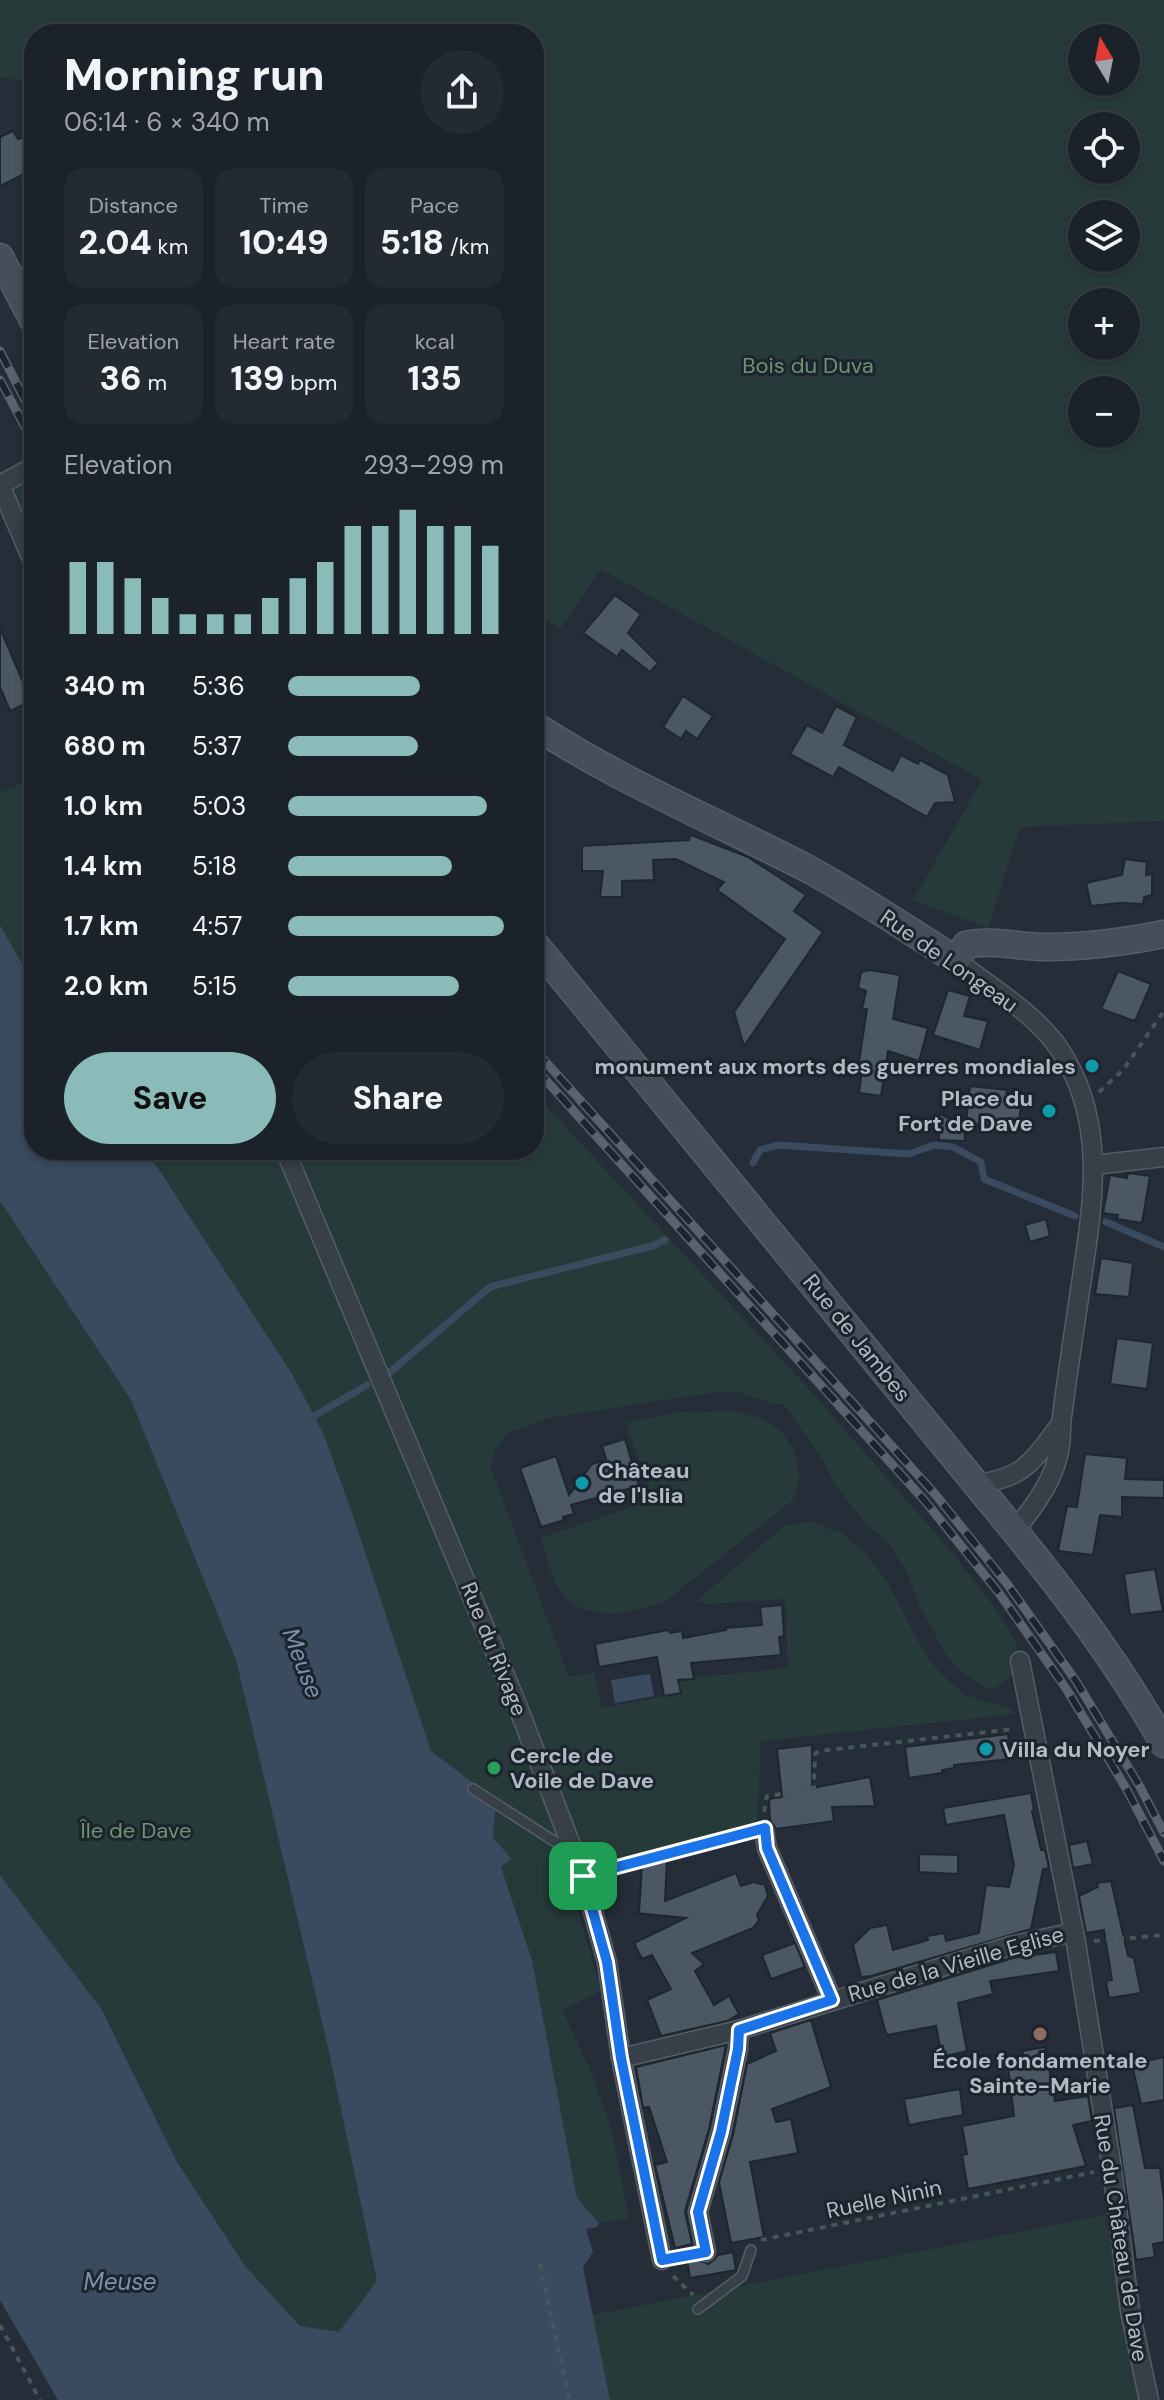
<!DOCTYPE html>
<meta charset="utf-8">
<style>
body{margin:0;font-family:"DM Sans",sans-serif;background:#242a32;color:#f1f3f6;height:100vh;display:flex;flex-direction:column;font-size:30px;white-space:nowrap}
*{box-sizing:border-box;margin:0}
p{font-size:26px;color:#a0a4a8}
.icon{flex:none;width:44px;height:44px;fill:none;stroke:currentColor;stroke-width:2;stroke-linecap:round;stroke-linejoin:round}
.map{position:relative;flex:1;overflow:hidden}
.side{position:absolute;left:24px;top:24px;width:520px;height:1136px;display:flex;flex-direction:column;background:#1b222a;border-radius:32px;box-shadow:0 4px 12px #0003,0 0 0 2px #393f47}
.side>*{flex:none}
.needle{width:52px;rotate:350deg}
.buttons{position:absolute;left:1068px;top:24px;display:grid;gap:16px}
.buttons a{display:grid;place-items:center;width:72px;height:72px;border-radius:50%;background:#1b222a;box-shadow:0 4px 12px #0003,0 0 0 2px #393f47;font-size:40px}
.pin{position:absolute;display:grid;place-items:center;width:68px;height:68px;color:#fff;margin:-34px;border-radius:16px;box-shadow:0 4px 12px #0006}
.round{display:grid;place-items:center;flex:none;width:84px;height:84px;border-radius:42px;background:#242a32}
.headline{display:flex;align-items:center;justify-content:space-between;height:136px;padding:0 40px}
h1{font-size:44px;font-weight:800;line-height:60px}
.figures{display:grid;grid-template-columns:repeat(3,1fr);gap:12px;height:136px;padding:8px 40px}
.figures div{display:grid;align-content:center;border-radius:20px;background:#242a32;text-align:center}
.figures b{font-size:34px;font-weight:800}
.figures small{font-size:22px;font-weight:400}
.figures p{font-size:22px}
.chart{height:224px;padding:16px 40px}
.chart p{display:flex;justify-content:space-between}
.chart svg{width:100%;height:144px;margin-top:8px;stroke:#8bbbb9;stroke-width:6}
.primary-button{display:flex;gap:16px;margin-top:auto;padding:16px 40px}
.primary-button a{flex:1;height:92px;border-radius:48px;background:#8bbbb9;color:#111;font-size:32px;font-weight:800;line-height:92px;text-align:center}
.primary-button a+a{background:#242a32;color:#f1f3f6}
ul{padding:0 40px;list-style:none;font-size:26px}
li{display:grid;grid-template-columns:128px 96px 1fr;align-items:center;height:60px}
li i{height:20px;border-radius:10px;background:#8bbbb9}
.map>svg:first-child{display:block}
.green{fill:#273a3a;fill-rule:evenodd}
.water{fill:#3a4b60}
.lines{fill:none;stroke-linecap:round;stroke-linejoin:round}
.stream{stroke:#3a4b60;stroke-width:7}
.building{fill:#4c5764;stroke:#1e262f;stroke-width:2}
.lane-casing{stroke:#555d67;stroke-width:12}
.street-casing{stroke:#555d67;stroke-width:21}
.secondary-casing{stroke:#555d67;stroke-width:29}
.path{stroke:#455759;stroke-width:4;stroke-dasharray:6 6;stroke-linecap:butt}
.lane{stroke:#373f49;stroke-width:9}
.street{stroke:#373f49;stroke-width:18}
.secondary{stroke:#464e5b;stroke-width:26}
.rail-casing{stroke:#59636f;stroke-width:9}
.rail{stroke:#1c242d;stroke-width:6;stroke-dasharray:18;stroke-linecap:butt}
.route-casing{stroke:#fff;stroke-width:16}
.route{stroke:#1a73e8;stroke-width:10}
.culture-dot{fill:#0f9aa8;stroke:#1c242d;stroke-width:3}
.leisure-dot{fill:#2e9e5b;stroke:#1c242d;stroke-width:3}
.education-dot{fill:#8d6e63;stroke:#1c242d;stroke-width:3}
.labels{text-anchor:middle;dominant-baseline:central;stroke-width:6;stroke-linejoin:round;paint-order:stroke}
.park-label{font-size:22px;fill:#6b9473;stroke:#1c242d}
.street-label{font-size:22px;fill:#b2bac5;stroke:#1c242d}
.poi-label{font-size:22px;font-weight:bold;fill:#b2bac5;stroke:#1c242d;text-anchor:start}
.water-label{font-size:24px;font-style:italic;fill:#7c91aa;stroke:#1c242d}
</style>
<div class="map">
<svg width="1164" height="2400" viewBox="0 0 1164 2400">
<rect width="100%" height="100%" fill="#242d38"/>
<g class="green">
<path d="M0,0H1164V821L1020,827L988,928L913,900L982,780L601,569L560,629L534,612V34H34V83L0,77ZM1126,38V82H1082V38ZM1126,126V170H1082V126ZM1126,214V258H1082V214ZM1126,302V346H1082V302ZM1126,390V434H1082V390Z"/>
<polygon points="33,476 34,477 34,539 12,488"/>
<polygon points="34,778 34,985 0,925 0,792"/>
<polygon points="534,1093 808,1388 951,1551 996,1609 1017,1644 1018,1660 1012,1675 997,1687 987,1689 957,1668 945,1653 921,1609 907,1573 889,1543 867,1525 834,1484 823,1461 784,1404 773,1404 739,1392 711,1393 549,1418 509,1433 495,1449 491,1468 569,1677 594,1672 602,1708 681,1693 678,1679 788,1668 785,1599 707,1604 696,1601 784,1526 810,1521 843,1534 869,1557 888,1583 917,1640 934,1666 953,1685 965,1695 1006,1707 1017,1714 761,1741 757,1827 589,1872 405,1409 295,1150 534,1150"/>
<polygon points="146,1150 274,1150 510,1706 561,1837 559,1845 600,1987 600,1991 562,2010 591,2071 612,2131 629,2218 599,2223 577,2198 532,1960 501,1867 510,1859 493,1837 495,1811 471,1793 475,1785 431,1751 351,1510 324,1435"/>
<polygon points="0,1201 131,1400 236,1660 327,2043 377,2282 339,2333 300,2326 245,2266 176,2160 102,2010 0,1875"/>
<path d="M733,1411C746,1414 758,1417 770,1423C796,1439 807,1475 792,1501L667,1600C639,1613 589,1623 565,1597C552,1583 547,1556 540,1538L653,1500L626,1423L678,1412Z"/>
<polygon points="1105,2215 1142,2400 610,2400 592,2315"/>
</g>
<g class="water">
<polygon points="0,925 34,985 34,1150 146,1150 292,1374 324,1435 351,1510 431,1751 476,1785 471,1793 495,1811 493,1837 511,1859 501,1867 532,1960 577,2198 599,2223 597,2227 586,2229 593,2252 583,2267 610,2400 58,2400 0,2300 0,1875 102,2010 176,2160 245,2266 300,2326 339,2332 377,2281 327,2043 236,1660 131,1400 0,1201"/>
<polygon points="650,1674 654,1696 615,1703 611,1680"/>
</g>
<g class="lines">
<g class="stream">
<polyline points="753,1163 760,1150 779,1145 909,1154 934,1145 953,1147 981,1162 984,1179 1075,1216"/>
<polyline points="1106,1222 1164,1247"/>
<polyline points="389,1373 490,1287 652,1246 665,1240"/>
<polyline points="307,1420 367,1385"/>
</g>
</g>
<g class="building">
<polygon points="13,131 18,139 29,135 34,144 34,169 0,186 0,137"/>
<polygon points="615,595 641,614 628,633 658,663 650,672 622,650 617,657 583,633"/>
<polygon points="0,628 31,701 10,711 0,687"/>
<polygon points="683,696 713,716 697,739 686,731 681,739 663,727"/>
<polygon points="836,706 857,717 844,745 893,771 901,755 918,764 920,760 948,775 955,802 935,803 927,817 839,767 833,777 790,754 807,725 822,733"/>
<polygon points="691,835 748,857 806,895 794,911 823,932 744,1046 734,1012 785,939 717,890 724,882 676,859 653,860 654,880 622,881 622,897 600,897 603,871 582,871 582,846 689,840"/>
<polygon points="1125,859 1147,862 1146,875 1152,874 1152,895 1144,897 1143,904 1120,903 1091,906 1086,883 1122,875"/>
<polygon points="870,970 900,975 893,1019 928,1028 919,1061 888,1051 881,1096 859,1093 862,1069 858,1068 867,1009 862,1009 866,991 858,988 861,972"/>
<polygon points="1118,971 1151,984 1135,1021 1101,1009"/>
<polygon points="948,990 970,996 964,1016 988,1021 980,1050 933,1035"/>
<polygon points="970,1086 1007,1090 1006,1097 1022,1099 1018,1128 966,1123"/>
<polygon points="940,1114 964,1125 965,1141 939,1140 939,1134 934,1133"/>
<polygon points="1128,1173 1150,1176 1142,1223 1117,1219 1118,1215 1103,1213 1110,1175 1127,1178"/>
<polygon points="1046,1219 1050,1236 1030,1242 1025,1225"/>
<polygon points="1101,1258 1133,1263 1129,1297 1095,1294"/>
<polygon points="1117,1338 1153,1343 1147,1389 1110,1384"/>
<polygon points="625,1439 639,1486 571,1505 574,1514 563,1517 564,1520 541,1527 520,1468 556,1456 569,1495 592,1464 606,1459 602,1446"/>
<polygon points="1085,1454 1127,1458 1125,1479 1164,1480 1164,1498 1122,1497 1122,1517 1100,1515 1093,1555 1058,1551 1067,1506 1077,1507"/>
<polygon points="1155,1569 1163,1611 1130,1615 1124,1574"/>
<polygon points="782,1605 784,1636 779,1637 781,1655 691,1663 694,1679 678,1680 681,1693 664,1696 657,1657 599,1667 595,1644 668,1630 670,1633 682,1631 683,1638 726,1630 725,1628 762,1625 760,1607"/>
<polygon points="1008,1734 1011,1759 954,1765 954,1768 942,1770 942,1773 909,1778 905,1747"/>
<polygon points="812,1745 812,1788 870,1777 875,1806 832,1807 834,1821 776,1829 770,1820 769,1799 782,1797 777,1749"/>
<polygon points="1031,1793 1034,1810 1032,1811 1041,1850 1045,1850 1049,1868 1043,1869 1031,1929 871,1976 861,1977 853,1945 870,1928 887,1925 893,1950 928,1940 927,1936 944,1933 946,1941 979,1933 986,1885 1009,1887 1014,1865 1004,1815 946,1825 943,1808"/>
<polygon points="1087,1841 1093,1864 1073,1868 1069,1845"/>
<polygon points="919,1854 958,1855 958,1874 919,1872"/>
<polygon points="667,1860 665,1901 736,1873 741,1886 753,1882 765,1885 768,1896 757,1915 759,1920 753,1928 692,1953 704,1964 695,1971 714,2005 729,1996 739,2014 727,2021 661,2036 647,2000 671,1989 652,1955 642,1959 634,1943 686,1918 635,1913 639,1912 642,1866"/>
<polygon points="1111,1881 1128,1956 1134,1958 1141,1993 1109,1998 1106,1981 1112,1980 1104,1930 1086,1933 1079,1896 1098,1887 1097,1883"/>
<polygon points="795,1943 805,1967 771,1979 762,1955"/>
<polygon points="1056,1952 1059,1971 990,1981 993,1994 958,2003 967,2051 942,2057 936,2026 887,2035 885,2030 877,2000 1013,1958"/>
<polygon points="811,2020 831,2087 772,2109 776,2122 791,2119 798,2153 750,2162 764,2237 731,2243 719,2182 733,2135 747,2064 776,2051 770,2033"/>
<polygon points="726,2045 709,2129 685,2211 692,2244 675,2248 655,2165 667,2162 649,2107 643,2108 636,2067"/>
<polygon points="1045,2047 1055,2101 1088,2096 1092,2121 1073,2125 1086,2166 968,2189 962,2155 967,2154 962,2126 1014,2116 1007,2059 1024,2057 1022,2051"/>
<polygon points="1164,2057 1164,2100 1141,2104 1132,2064"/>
<polygon points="960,2089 963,2115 909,2125 904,2099"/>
<polygon points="1133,2105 1145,2168 1160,2168 1164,2201 1164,2242 1153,2244 1155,2257 1136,2260 1114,2108"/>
<polygon points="733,2252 736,2270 690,2278 687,2260 696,2258 708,2264 714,2260 718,2255"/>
</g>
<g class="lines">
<defs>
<g id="lane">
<polyline points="473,1789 571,1852"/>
<polyline points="698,2309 742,2276 751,2250"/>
</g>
<g id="street">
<polyline points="0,485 34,564"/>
<polyline points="0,485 31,468"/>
<path d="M956,960C990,987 1033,1012 1058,1047C1108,1119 1093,1203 1081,1284C1074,1331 1067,1377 1061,1424C1063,1467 1042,1497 1016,1529"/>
<polyline points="285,1150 516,1702 583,1876 607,1962 621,2058 662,2260"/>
<polyline points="1094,1165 1164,1157"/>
<path d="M976,1484C1026,1478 1032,1461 1061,1424"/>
<polyline points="1020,1661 1076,1943 1112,2169 1130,2311 1149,2400"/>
<polyline points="764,1830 767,1848 832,2000"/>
<polyline points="621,2058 739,2030 1010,1946 1074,1932"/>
<polyline points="706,2252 698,2212 721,2132 738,2049 739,2030"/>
</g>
<g id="secondary">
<polyline points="0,257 34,322"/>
<path d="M534,725C621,782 718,822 810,870C860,897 908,930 956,960L966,945C992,939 1019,947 1046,947C1086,947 1125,942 1164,934"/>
<path d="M534,943L976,1484C1045,1567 1111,1650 1164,1744"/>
</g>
</defs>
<use href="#lane" class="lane-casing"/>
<use href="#street" class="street-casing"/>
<use href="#secondary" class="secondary-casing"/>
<g class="path">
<polyline points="1099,1092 1123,1070 1164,1011"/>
<polyline points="764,1812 767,1796 809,1790 814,1787 815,1754 819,1751 1014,1729"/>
<polyline points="601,1872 747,1833"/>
<polyline points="1094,1941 1164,1935"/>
<polyline points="761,2240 1094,2172"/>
<polyline points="540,2264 569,2400"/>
<polyline points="673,2276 693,2295"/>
<polyline points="0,2325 40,2400"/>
</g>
<use href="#lane" class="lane"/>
<use href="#street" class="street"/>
<use href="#secondary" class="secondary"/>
<defs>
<g id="rail">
<polyline points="0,351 34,418"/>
<polyline points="0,380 34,444"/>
<polyline points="534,1049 935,1494 1008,1585 1076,1681 1139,1785 1164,1833"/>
<polyline points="534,1067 925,1501 999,1593 1067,1690 1127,1790 1164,1861"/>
</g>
</defs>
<use href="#rail" class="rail-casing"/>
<use href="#rail" class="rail"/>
</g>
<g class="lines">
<defs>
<polygon id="route" points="765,1828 767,1848 832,2000 739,2030 738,2049 721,2132 698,2212 706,2252 662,2260 621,2058 607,1962 583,1876"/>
</defs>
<use href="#route" class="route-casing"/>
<use href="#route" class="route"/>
</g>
<g class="culture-dot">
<circle cx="1092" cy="1066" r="8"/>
<circle cx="1049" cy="1111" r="8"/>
<circle cx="582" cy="1483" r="8"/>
<circle cx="986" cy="1749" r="8"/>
</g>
<circle class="leisure-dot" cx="494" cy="1768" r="8"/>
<circle class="education-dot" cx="1040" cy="2034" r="8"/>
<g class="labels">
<g class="park-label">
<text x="808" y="365">Bois du Duva</text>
<text x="136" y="1830">Île de Dave</text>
</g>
<g class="street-label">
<text transform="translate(949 961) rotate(35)">Rue de Longeau</text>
<text transform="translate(857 1338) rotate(51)">Rue de Jambes</text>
<text transform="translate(494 1649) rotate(68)">Rue du Rivage</text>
<text transform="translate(956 1964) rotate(-16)">Rue de la Vieille Eglise</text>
<text transform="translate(884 2199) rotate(-12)">Ruelle Ninin</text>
<text transform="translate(1121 2238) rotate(81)">Rue du Château de Dave</text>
</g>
<g class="poi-label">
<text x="1076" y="1066" text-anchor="end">monument aux morts des guerres mondiales</text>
<text x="1033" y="1098" text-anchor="end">Place du<tspan x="1033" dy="25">Fort de Dave</tspan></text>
<text x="598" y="1470">Château<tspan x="598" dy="25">de l'Islia</tspan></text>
<text x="1002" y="1749">Villa du Noyer</text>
<text x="510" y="1755">Cercle de<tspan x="510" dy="25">Voile de Dave</tspan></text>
<text x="1040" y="2060" text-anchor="middle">École fondamentale<tspan x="1040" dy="25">Sainte-Marie</tspan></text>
</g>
<g class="water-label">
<text transform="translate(303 1663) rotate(69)">Meuse</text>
<text x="120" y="2281">Meuse</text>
</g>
</g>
</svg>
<div class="buttons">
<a><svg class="needle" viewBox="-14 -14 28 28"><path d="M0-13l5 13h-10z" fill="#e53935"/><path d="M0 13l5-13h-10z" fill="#a0a4a8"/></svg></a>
<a><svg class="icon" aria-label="locate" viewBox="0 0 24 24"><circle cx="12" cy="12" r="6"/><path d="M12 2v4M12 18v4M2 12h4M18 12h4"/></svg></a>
<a><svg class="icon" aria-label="layers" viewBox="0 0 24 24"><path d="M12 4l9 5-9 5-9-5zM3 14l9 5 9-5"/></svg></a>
<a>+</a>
<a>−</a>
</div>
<div class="pin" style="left:583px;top:1876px;background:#1e9e55"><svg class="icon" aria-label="arrive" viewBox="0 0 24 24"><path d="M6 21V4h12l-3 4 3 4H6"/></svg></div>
<section class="side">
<div class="headline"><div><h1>Morning run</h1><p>06:14 · 6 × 340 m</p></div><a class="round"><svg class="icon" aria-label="share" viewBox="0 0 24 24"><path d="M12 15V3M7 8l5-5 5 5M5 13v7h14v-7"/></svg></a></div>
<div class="figures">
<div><p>Distance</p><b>2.04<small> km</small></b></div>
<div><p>Time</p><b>10:49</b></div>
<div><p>Pace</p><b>5:18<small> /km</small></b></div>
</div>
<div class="figures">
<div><p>Elevation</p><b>36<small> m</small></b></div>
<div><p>Heart rate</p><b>139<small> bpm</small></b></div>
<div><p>kcal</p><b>135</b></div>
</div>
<div class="chart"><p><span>Elevation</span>293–299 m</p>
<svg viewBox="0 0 160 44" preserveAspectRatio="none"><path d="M5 44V22M15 44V22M25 44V27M35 44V33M45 44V38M55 44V38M65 44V38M75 44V33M85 44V27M95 44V22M105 44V11M115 44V11M125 44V6M135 44V11M145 44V11M155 44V17"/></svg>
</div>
<ul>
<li><b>340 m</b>5:36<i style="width:61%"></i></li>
<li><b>680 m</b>5:37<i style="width:60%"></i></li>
<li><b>1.0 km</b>5:03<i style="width:92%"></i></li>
<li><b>1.4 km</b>5:18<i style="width:76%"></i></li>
<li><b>1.7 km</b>4:57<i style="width:100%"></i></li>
<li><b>2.0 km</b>5:15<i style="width:79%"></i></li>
</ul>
<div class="primary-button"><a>Save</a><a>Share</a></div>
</section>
</div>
